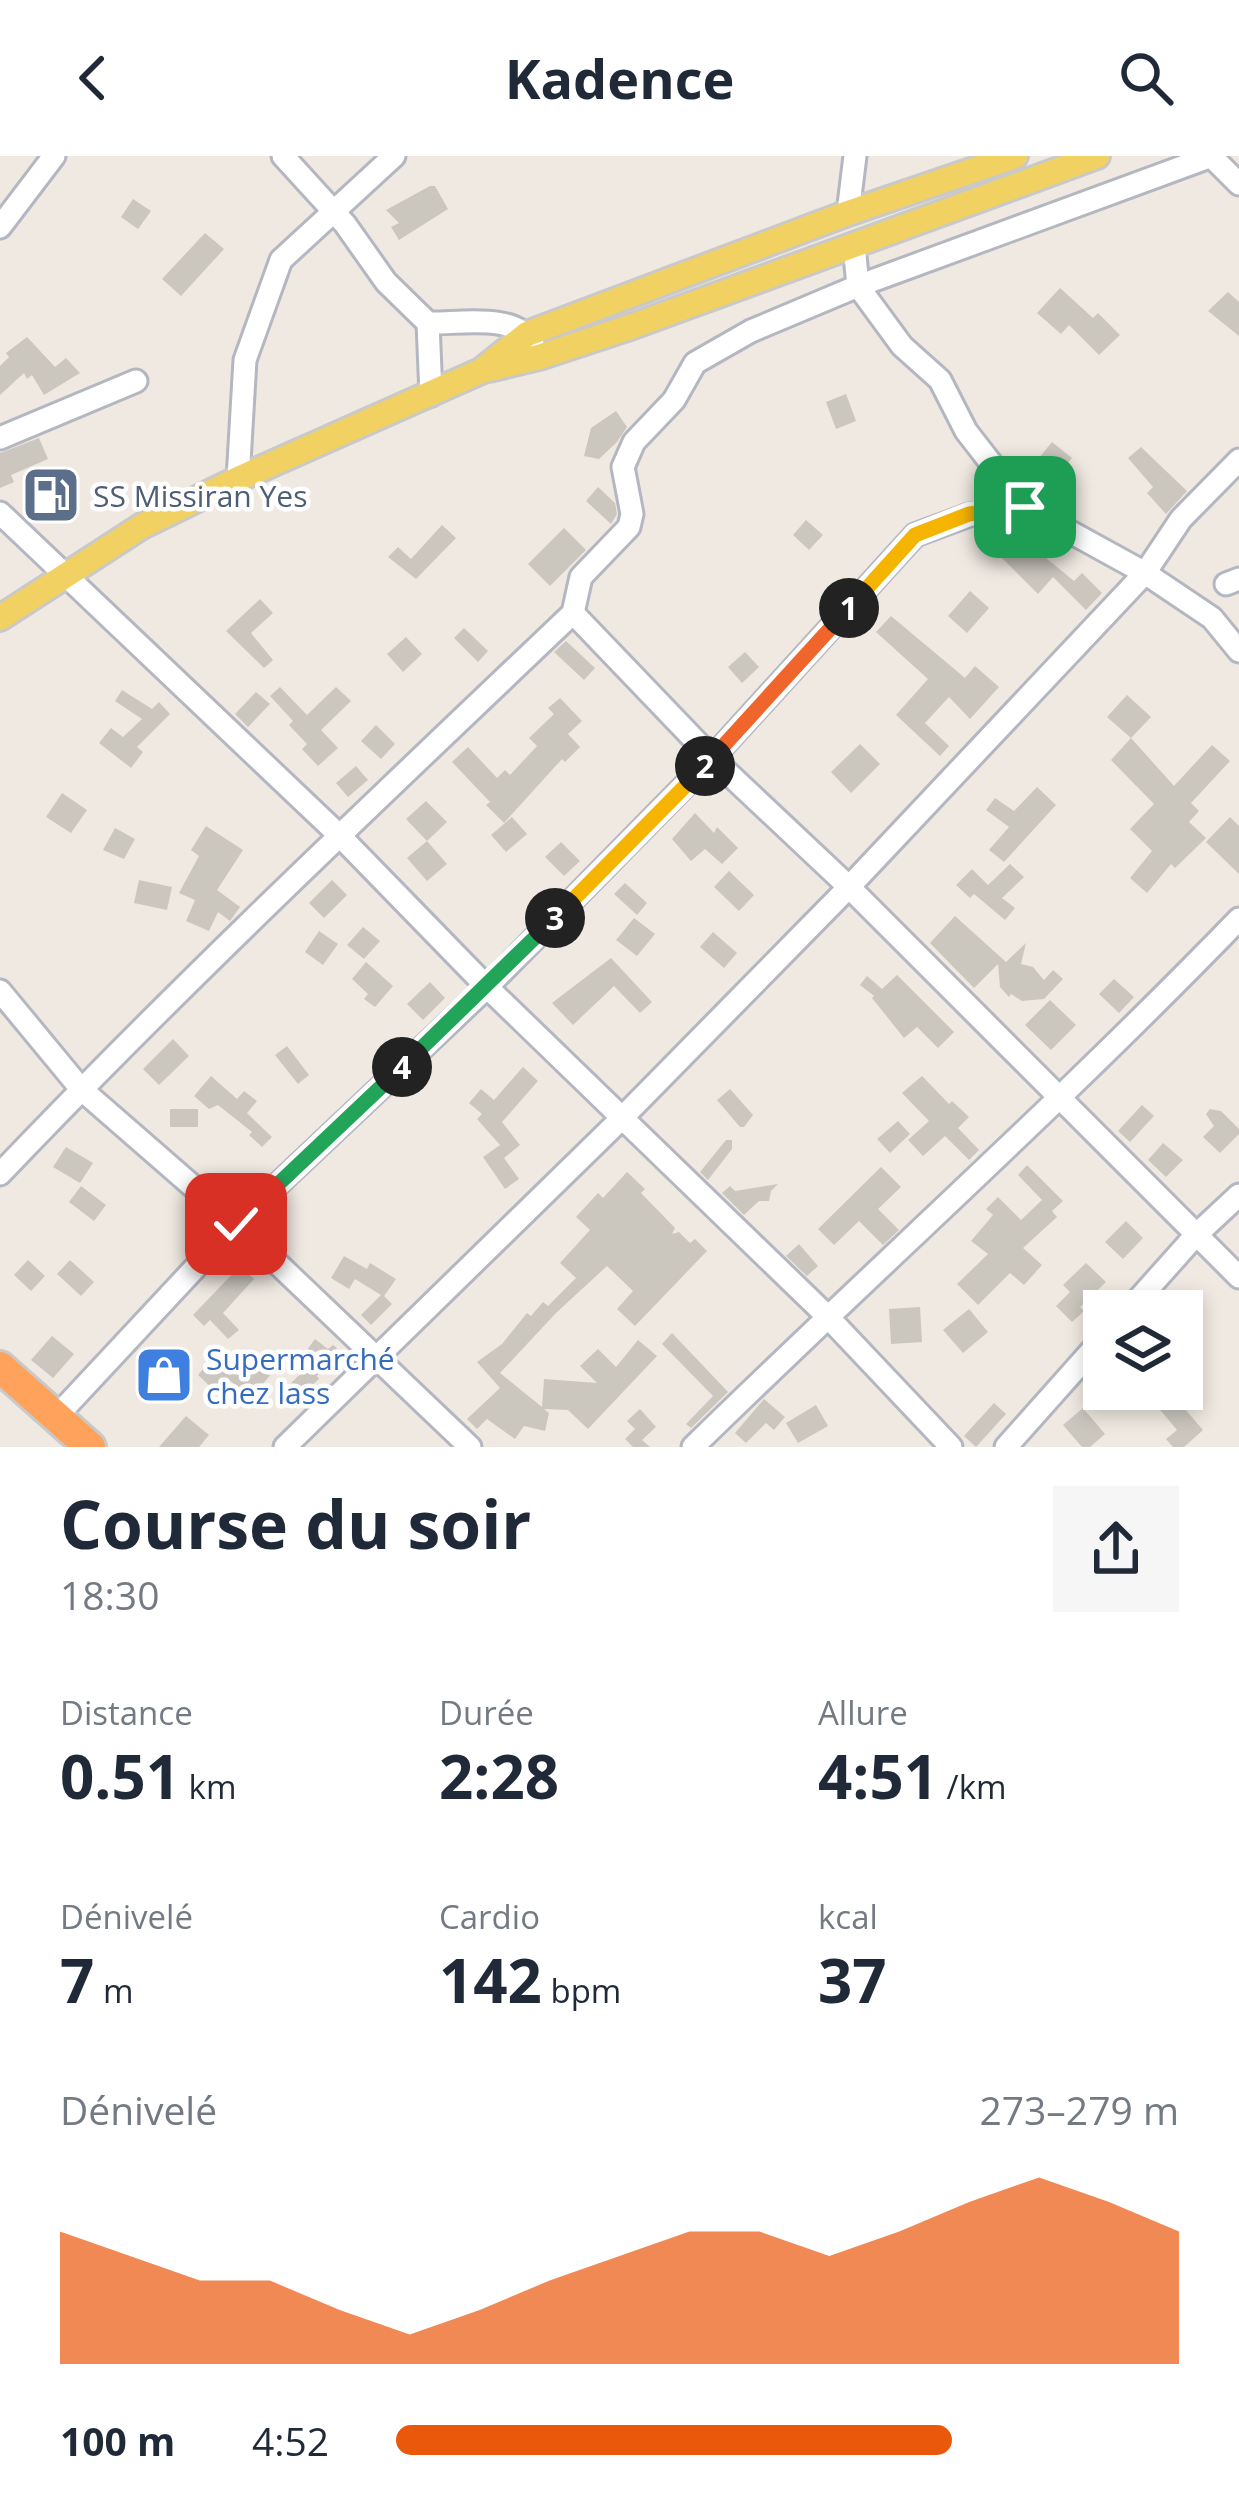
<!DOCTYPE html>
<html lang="fr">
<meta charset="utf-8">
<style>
body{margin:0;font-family:"Open Sans",sans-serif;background:#f6f6f7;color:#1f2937;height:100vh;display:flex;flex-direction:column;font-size:45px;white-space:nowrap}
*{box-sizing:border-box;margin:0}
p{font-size:39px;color:#747a83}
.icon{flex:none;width:66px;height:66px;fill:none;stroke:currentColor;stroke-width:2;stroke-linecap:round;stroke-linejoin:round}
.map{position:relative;height:1291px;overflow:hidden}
.panel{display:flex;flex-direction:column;background:#fff;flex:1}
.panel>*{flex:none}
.tools{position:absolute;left:1083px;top:1134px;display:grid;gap:24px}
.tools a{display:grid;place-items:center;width:120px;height:120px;border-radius:0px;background:#fff;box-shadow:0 6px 18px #0003;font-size:60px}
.pin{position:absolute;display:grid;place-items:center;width:102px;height:102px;color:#fff;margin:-51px;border-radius:24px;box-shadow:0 6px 18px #0006}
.km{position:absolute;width:60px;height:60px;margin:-30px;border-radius:50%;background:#222;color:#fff;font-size:33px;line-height:60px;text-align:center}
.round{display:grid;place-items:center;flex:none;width:126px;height:126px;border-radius:0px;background:#f6f6f7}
.head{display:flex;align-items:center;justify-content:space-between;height:204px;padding:0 60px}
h1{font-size:66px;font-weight:700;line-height:90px}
.figures{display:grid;grid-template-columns:repeat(3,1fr);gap:18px;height:204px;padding:12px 60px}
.figures div{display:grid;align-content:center}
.figures b{font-size:60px;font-weight:700}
.figures small{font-size:33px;font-weight:400}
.figures p{font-size:33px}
.chart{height:336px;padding:24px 60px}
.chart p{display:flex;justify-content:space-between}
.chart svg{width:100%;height:216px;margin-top:12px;fill:#ea580c;opacity:.7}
ul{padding:0 60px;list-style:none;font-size:39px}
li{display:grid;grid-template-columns:192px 144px 1fr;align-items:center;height:90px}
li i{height:30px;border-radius:15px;background:#ea580c}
header{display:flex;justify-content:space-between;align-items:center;height:156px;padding:0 60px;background:#fff;font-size:54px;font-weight:700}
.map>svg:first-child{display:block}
.building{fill:#cbc7bf}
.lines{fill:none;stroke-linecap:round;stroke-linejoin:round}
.minor-casing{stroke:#b4b7c1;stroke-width:27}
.major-casing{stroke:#c9c9c9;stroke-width:30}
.highway-casing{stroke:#c9c9c9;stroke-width:36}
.minor{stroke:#fff;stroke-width:21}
.major{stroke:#f2d163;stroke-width:24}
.highway{stroke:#ffa35c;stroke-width:30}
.split-1-casing{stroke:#fff;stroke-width:24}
.split-2-casing{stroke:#fff;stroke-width:24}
.split-3-casing{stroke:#fff;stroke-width:24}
.split-4-casing{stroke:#fff;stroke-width:24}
.split-5-casing{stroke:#fff;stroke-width:24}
.split-1{stroke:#f5b400;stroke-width:15}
.split-2{stroke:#f0652b;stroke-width:15}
.split-3{stroke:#f5b400;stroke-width:15}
.split-4{stroke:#22a559;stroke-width:15}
.split-5{stroke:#22a559;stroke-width:15}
.labels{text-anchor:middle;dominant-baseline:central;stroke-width:9;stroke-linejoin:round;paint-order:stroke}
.service-label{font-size:30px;fill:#4e5e75;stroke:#fff;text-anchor:start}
.shop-label{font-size:30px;fill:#366cbe;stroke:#fff;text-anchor:start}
</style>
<header><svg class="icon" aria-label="back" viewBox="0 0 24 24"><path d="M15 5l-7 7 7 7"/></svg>Kadence<svg class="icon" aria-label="search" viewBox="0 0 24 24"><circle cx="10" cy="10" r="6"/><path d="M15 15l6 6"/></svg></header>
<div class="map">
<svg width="1239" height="1291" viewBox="0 0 1239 1291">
<rect width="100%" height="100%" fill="#efe9e1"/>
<g class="building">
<polygon points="430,30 435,30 448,53 399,84 391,71 399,67 386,54"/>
<polygon points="133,43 151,55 138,73 121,61"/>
<polygon points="205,77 224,93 181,140 162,123"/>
<polygon points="1060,132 1093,162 1098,157 1120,179 1099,199 1069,169 1061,178 1037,157"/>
<polygon points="1228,136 1239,146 1239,180 1208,155"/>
<polygon points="27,181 55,211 66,202 80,217 44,239 32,219 27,223 24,217 0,239 0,210 9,201 6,197"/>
<polygon points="846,238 856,265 836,273 826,246"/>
<polygon points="616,255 627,271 617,286 599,303 584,300 591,272"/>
<polygon points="39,282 48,303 11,319 14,326 0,332 0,297"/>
<polygon points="1052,286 1072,302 1055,323 1035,307"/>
<polygon points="1141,291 1187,335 1166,358 1147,337 1153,331 1128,302"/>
<polygon points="60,323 73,334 45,355 34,341"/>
<polygon points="598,331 615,347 617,358 611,368 586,345"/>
<polygon points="806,364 823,379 809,394 793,379"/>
<polygon points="442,369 456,382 416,423 388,401 398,391 411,403"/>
<polygon points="564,372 586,394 550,430 528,408"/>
<polygon points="1017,378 1074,425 1082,417 1102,437 1086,454 1053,421 1038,438 998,398"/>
<polygon points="970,435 989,452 967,477 948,460"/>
<polygon points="260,443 273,457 251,477 273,504 264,512 226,475"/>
<polygon points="891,460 965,522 975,510 999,531 970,563 949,541 925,567 949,590 940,600 896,559 928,523 876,476"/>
<polygon points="464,472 488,495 478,506 454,482"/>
<polygon points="406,481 422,498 403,516 387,498"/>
<polygon points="566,485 595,512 584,524 554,496"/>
<polygon points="745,496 759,511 742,527 728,511"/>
<polygon points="280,531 307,559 336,531 351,545 321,574 338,592 318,610 302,593 307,588 289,569 293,565 270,540"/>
<polygon points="122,534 152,553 159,546 170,558 137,591 143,596 131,612 99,587 111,572 123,581 142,563 115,545"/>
<polygon points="256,536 270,548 248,571 235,558"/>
<polygon points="1127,539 1151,561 1131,582 1107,561"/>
<polygon points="560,542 582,565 568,578 580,591 565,606 562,603 504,667 486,649 490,646 452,606 468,591 497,622 505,614 510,619 537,590 529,582 554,558 548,552"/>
<polygon points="376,569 395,588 381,603 361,585"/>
<polygon points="1131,582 1174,630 1212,589 1230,605 1191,647 1199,655 1189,666 1206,682 1175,712 1171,708 1147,737 1130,722 1152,695 1130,673 1154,648 1111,604"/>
<polygon points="860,588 880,608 851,637 831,616"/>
<polygon points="356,610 368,624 348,641 336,627"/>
<polygon points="1037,631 1056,649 1004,706 989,694 1009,671 986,654 995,642 1014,655"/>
<polygon points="62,637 87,654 71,677 46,661"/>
<polygon points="426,645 447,666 427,685 406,663"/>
<polygon points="695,657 714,677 717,671 738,692 722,708 705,693 691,705 672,683"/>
<polygon points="512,661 527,678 506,696 491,679"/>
<polygon points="1230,661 1239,670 1239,718 1206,686"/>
<polygon points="206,670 243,694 217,734 240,751 230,765 218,756 209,775 186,765 195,744 179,737 199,700 191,694"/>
<polygon points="115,672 135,683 124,703 103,694"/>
<polygon points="427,685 447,708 427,725 407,702"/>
<polygon points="561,686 580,705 564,720 545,701"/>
<polygon points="1010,708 1024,721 1002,742 1015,752 1005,764 974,738 970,742 956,729 972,713 988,729"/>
<polygon points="729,715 754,739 739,755 714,731"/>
<polygon points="139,724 172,731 167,754 134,747"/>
<polygon points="332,724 347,739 324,762 309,747"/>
<polygon points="625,727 647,747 637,759 614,738"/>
<polygon points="955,760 1006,806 1026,787 1021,808 1033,811 1044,824 1053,814 1063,823 1044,843 1022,845 1011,838 1009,841 1000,831 998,808 974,832 930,787"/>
<polygon points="634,762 655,778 637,800 616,784"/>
<polygon points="363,771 380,785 364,803 347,789"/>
<polygon points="319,775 338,788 323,809 305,796"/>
<polygon points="713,776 737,797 724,812 700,791"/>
<polygon points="611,802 652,846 640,857 614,830 573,869 552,847"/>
<polygon points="366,806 393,830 375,851 364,843 368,838 352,823"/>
<polygon points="897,819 954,876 938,892 917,871 904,882 872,842 874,840 860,829 867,820 882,833"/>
<polygon points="1114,823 1134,841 1119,857 1099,838"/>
<polygon points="430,826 445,842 423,864 407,848"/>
<polygon points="1050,844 1076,869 1051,894 1025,869"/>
<polygon points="173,883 189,900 159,929 143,913"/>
<polygon points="287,890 309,919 298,928 275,899"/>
<polygon points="523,911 538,925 502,966 520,989 504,1002 519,1023 505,1033 483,1001 500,989 477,963 482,958 469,947 481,933 494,944"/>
<polygon points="211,920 237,943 244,935 257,945 247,957 272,981 262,991 249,979 252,976 218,949 209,953 194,940"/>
<polygon points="922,920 949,948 952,945 969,961 958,972 979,994 969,1004 945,980 923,1000 908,984 929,965 902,937"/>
<polygon points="730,933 753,959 744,971 740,971 717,944"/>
<polygon points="1142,949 1154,960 1130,986 1118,975"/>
<rect x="170" y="953" width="28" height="18"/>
<polygon points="1210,953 1221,955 1239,973 1239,978 1220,997 1203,981 1214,970 1206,958"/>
<polygon points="898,965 910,978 890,997 877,983"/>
<polygon points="726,984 732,984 732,993 708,1024 700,1016"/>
<polygon points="1163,987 1183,1004 1166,1021 1148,1004"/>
<polygon points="66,991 93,1007 80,1027 53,1011"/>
<polygon points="1027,1009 1063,1045 1052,1055 1057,1061 1023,1092 1042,1109 1024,1129 1010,1117 978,1149 957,1128 988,1098 971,1085 993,1059 986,1053 998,1041 1021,1064 1042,1044 1018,1019"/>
<polygon points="881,1011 901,1031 878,1053 899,1074 883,1089 859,1065 834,1089 818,1073"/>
<polygon points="627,1016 645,1033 641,1037 675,1072 672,1078 679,1076 690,1087 695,1083 707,1095 635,1170 617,1153 633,1135 607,1110 556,1157 500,1217 542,1251 544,1223 597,1227 580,1210 598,1193 616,1211 638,1184 657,1200 588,1273 568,1254 544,1253 549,1257 545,1275 524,1270 515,1283 487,1263 477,1273 467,1263 500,1232 477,1206 502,1188 527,1157 531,1160 543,1146 548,1150 576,1122 560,1107 590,1074 576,1061 598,1037 603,1042"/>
<polygon points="778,1028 771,1035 769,1045 759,1045 744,1059 722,1037 730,1030 735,1035"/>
<polygon points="81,1030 106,1049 94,1065 69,1046"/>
<polygon points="1126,1065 1143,1082 1123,1103 1105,1086"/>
<polygon points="799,1088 818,1110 807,1120 786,1100"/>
<polygon points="344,1100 367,1113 370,1107 396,1123 384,1140 392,1148 371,1169 361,1159 381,1139 355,1123 349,1133 331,1122"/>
<polygon points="28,1104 45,1120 31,1135 14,1119"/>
<polygon points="70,1104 94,1126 81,1140 57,1118"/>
<polygon points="1086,1107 1106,1126 1080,1151 1084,1155 1072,1166 1056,1150 1070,1136 1063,1129"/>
<polygon points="240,1110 254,1123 223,1157 239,1174 228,1183 210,1164 204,1170 193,1159"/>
<polygon points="920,1151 922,1186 891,1188 889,1153"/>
<polygon points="969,1153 988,1176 963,1197 943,1174"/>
<polygon points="672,1177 728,1236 691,1272 686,1268 713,1240 662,1188"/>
<polygon points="52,1180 74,1198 53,1222 31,1204"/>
<polygon points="315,1183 328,1193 333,1189 337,1192 317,1220 319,1223 301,1239 291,1227 311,1208 302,1201"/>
<polygon points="220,1193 242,1213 252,1200 272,1217 251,1242 228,1223 216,1236 198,1219"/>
<polygon points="1122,1233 1158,1233 1167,1242 1172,1238 1203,1274 1184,1291 1173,1291 1166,1283 1177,1274 1150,1242 1143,1251"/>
<polygon points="764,1243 785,1261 774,1274 766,1267 746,1287 735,1277"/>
<polygon points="994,1247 1006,1258 976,1291 964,1280"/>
<polygon points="816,1249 828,1270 798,1287 786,1267"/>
<polygon points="1083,1252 1105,1278 1090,1291 1082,1291 1063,1269"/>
<polygon points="640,1253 656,1271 642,1284 650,1291 633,1291 625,1283 635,1273 627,1265"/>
<polygon points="186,1260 209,1279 199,1291 159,1291"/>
</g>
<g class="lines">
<defs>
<g id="minor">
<polyline points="283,0 345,68 386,126 428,167 431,239"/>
<polyline points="1211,0 1239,28"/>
<polyline points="848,57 855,0"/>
<polyline points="0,71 54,0"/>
<polyline points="854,89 858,130 902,190 940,224 966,275 1025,351 1145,417 1212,462 1239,495"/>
<path d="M428,167C459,168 516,156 533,188"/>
<polyline points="0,282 136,225"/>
<polyline points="238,323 245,204 281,104 394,0"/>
<polyline points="0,357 340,680 487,831 827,1160 951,1291"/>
<polyline points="1226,428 1239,423"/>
<polyline points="573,457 712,602 849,731 1239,1121"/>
<polyline points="0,835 81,933 236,1068 470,1291"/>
<path d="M0,1018C184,825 379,642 573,457L581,421L629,371L632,358L623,311L634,286L674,244L695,207L751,175L858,130L1212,0"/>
<polyline points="1128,1155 1195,1080 1239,1039"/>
<polyline points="56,1261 236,1068 487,831 712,602 915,379 969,359 1025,351"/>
<polyline points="285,1291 621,963 849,731 1145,417 1181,363 1239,304"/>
<path d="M693,1291C874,1114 1063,945 1239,763"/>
<polyline points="1006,1291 1104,1181"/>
</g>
<g id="major">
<polyline points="489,213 539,201 633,170 1097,0"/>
<polyline points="0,462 142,370 238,323 481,215 527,178 848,57 1015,0"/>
</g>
<polyline id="highway" points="0,1211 90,1291"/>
</defs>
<use href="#minor" class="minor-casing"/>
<use href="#major" class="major-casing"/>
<use href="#highway" class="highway-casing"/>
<use href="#minor" class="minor"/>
<use href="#major" class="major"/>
<use href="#highway" class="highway"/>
</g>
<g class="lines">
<defs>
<polyline id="split-1" points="849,452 915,379 969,358 1025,351"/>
<polyline id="split-2" points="705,610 849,452"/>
<polyline id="split-3" points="555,762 705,610"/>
<polyline id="split-4" points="402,911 555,762"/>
<polyline id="split-5" points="236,1068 402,911"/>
</defs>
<use href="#split-1" class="split-1-casing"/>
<use href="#split-2" class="split-2-casing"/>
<use href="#split-3" class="split-3-casing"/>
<use href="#split-4" class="split-4-casing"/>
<use href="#split-5" class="split-5-casing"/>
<use href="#split-1" class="split-1"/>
<use href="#split-2" class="split-2"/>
<use href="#split-3" class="split-3"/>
<use href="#split-4" class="split-4"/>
<use href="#split-5" class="split-5"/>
</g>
<defs>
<symbol id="fuel-square" viewBox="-11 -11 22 22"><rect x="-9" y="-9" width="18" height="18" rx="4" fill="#5c6f8a" stroke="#fff"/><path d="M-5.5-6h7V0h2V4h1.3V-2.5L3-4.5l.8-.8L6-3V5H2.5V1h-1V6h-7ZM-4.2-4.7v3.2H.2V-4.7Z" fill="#fff"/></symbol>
<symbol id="shop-square" viewBox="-11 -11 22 22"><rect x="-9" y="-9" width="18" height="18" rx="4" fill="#3f7fe0" stroke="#fff"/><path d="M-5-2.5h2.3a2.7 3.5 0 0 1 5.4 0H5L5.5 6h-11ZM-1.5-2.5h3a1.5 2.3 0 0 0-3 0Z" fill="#fff"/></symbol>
</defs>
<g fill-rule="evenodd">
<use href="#fuel-square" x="18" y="306" width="66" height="66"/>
<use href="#shop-square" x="131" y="1186" width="66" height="66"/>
</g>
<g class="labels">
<g class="service-label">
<text x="93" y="339">SS Missiran Yes</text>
</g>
<g class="shop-label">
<text x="206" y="1202">Supermarché<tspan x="206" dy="34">chez lass</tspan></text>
</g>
</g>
</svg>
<div class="tools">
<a><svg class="icon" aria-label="layers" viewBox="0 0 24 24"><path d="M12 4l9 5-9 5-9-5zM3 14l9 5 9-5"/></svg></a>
</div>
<div class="pin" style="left:1025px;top:351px;background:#1e9e55"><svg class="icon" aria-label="arrive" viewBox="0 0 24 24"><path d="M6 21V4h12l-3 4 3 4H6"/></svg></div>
<div class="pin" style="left:236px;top:1068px;background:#d93025"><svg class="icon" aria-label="check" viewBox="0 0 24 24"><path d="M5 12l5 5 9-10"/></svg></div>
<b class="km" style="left:849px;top:452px">1</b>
<b class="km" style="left:705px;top:610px">2</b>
<b class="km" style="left:555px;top:762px">3</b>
<b class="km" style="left:402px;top:911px">4</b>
</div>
<section class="panel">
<div class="head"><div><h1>Course du soir</h1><p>18:30</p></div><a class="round"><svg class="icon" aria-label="share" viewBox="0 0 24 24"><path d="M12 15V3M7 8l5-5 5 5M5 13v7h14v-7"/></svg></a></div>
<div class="figures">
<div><p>Distance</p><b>0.51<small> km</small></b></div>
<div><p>Durée</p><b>2:28</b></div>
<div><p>Allure</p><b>4:51<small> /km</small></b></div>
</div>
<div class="figures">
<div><p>Dénivelé</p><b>7<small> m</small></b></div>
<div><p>Cardio</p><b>142<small> bpm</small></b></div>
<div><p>kcal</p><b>37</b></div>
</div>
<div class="chart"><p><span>Dénivelé</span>273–279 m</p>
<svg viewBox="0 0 160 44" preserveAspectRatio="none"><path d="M0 44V17L10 22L20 27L30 27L40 33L50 38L60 33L70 27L80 22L90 17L100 17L110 22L120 17L130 11L140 6L150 11L160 17V44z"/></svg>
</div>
<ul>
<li><b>100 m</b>4:52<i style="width:71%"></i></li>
</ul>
</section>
